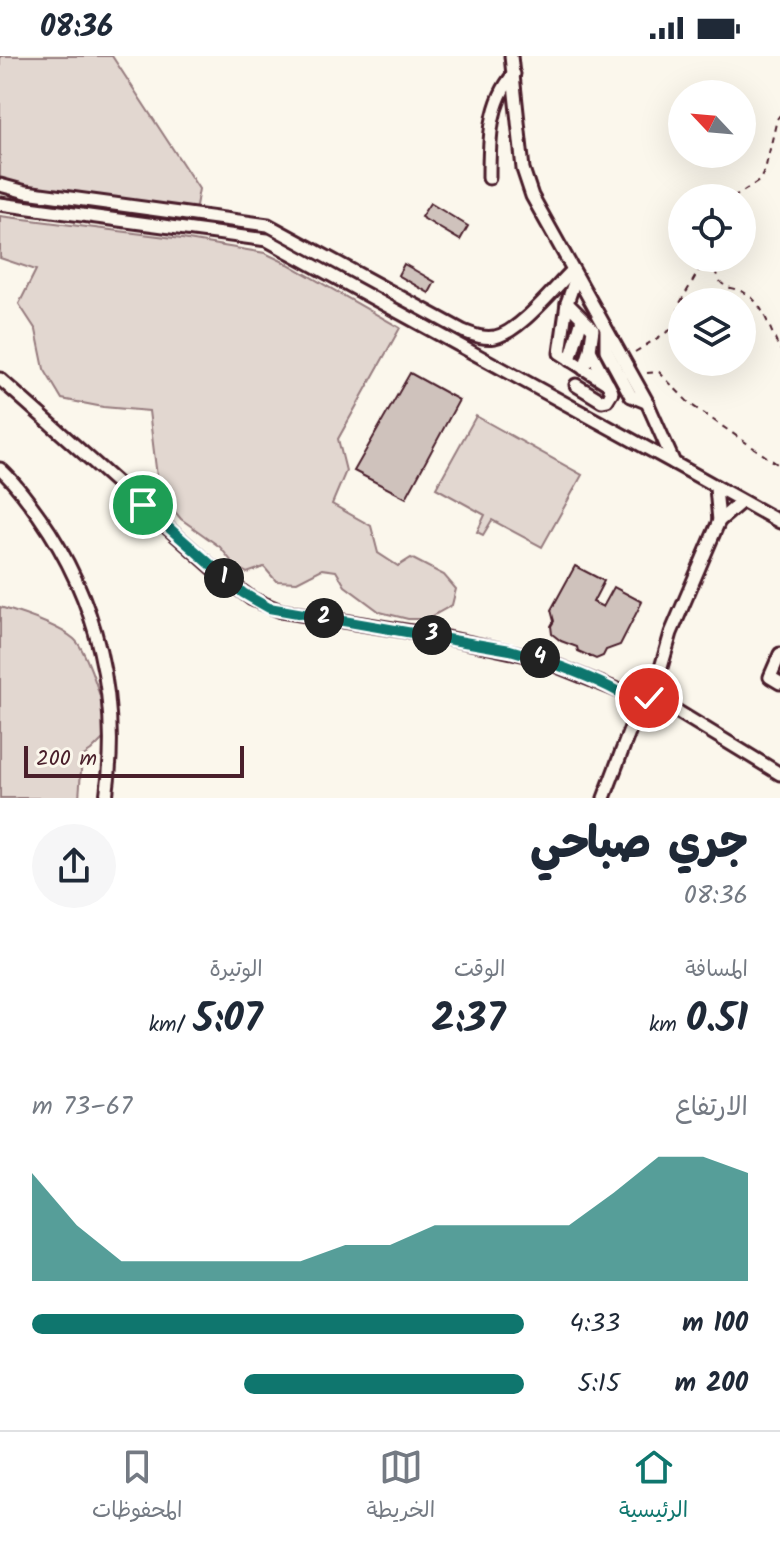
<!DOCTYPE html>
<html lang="ar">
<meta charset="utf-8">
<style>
body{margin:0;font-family:Kalam,"Playpen Sans Arabic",sans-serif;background:#f6f6f7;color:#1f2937;direction:rtl;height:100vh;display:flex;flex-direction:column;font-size:30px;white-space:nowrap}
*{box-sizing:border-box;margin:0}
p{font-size:26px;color:#747a83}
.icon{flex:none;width:44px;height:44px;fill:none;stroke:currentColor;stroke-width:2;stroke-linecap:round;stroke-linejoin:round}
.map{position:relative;height:742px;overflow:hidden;direction:ltr}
.side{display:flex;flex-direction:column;background:#fff;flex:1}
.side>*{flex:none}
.needle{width:52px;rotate:296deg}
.buttons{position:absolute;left:668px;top:24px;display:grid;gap:16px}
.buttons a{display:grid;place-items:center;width:88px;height:88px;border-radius:50%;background:#fff;box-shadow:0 8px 32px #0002;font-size:40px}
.scale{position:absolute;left:24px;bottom:20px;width:220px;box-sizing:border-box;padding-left:8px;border:4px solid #4a1f2b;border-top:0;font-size:22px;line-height:28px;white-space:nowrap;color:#4a1f2b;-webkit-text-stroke:6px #fbf7ec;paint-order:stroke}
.pin{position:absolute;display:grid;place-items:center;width:68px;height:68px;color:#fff;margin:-34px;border:4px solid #fff;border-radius:50%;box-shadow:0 2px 8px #0007}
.km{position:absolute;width:40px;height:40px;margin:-20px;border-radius:50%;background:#222;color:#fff;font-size:22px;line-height:40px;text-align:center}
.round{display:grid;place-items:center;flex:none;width:84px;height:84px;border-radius:42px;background:#f6f6f7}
.headline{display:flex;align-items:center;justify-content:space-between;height:136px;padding:0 32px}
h1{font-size:44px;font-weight:800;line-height:60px}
.metrics{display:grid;grid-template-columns:repeat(3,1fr);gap:12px;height:136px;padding:8px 32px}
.metrics div{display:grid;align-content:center}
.metrics b{font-size:40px;font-weight:800}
.metrics small{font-size:22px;font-weight:400}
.metrics p{font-size:22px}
.chart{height:224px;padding:16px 32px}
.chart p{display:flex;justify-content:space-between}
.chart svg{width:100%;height:144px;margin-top:8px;fill:#0f766e;opacity:.7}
ul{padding:0 32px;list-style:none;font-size:26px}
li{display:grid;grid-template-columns:128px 96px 1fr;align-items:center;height:60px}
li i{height:20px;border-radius:10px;background:#0f766e}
.status{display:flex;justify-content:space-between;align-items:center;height:56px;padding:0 40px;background:#fff;direction:ltr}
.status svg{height:22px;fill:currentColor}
.menu{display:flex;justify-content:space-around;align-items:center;height:112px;border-top:2px solid #e0e1e3;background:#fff;font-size:22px;color:#747a83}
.menu a{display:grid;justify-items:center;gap:4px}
.menu .current{color:#0f766e}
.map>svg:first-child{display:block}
.green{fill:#e2d7d0;stroke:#967b7e;stroke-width:2}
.building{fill:#cfc2bc;stroke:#4a1f2b;stroke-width:2}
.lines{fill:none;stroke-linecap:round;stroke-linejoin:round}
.minor-casing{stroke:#4a1f2b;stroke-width:17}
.path{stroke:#4a1f2b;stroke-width:2;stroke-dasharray:6 6;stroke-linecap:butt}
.minor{stroke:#fbf7ec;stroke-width:11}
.route-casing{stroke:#fff;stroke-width:16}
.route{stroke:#0f766e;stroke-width:10}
</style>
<div class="status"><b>08:36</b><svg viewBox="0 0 49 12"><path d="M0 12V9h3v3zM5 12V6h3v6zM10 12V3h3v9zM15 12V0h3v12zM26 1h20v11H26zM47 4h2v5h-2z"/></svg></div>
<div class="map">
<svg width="780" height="742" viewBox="0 0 780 742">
<rect width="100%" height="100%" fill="#fbf7ec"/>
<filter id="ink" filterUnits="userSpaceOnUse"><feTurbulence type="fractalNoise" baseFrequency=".0125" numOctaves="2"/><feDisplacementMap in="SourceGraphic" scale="16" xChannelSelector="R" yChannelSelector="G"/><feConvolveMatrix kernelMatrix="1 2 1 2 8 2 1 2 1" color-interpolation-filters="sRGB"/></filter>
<g filter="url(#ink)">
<g class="green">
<polygon points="0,0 112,0 199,133 194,161 0,130"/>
<polygon points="0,160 182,183 265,197 288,208 400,272 338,383 346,415 332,448 371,470 378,497 398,510 411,502 444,519 456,533 452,549 427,563 408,563 380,556 345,530 336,515 322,513 297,526 276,525 264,511 247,517 236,511 220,491 181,463 159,437 149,355 103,351 62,343 44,313 36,274 19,248 36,214 0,202"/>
<polygon points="476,360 582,419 542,491 492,464 483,479 477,476 485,459 436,432"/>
<path d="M0,551C20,557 59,570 74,583C89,596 104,655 111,675L91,695L82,701L79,742H0Z"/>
</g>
<g class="building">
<polygon points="430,147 468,170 460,184 421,161"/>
<polygon points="404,208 435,226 429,237 398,219"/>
<polygon points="410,317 459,344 406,442 354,415"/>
<polygon points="575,510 604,525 593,546 603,551 614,531 642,546 620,589 606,594 603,600 596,603 578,595 577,591 561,585 552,578 551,570 554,565 551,554"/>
</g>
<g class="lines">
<defs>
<g id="minor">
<polyline points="511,0 523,113 532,140 646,344 674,407 780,466"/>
<path d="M489,122C489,86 489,46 514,18"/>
<path d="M0,129L26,136L268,169L463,275C474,279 483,283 495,281C520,276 554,232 573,214"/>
<polyline points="0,148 267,184 674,407"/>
<polyline points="567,247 593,273 590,294 584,313"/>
<polyline points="606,273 606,294 631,340 648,347"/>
<polyline points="590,294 608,329"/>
<polyline points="570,304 582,263"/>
<polyline points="0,323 223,521 252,543 281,555 443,581 535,601 622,636 639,650"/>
<polyline points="576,329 602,345 607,344 612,336 608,328 560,297 567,247 576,221"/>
<path d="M0,413C16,427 27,444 39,460C97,542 121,643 106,742"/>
<polyline points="716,432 719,465"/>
<polyline points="741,446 719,465 671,577 660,615 664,637 675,654 780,718"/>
<polyline points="780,598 770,621 780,627"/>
<polyline points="604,742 639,650 649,642 664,637"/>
</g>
</defs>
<use href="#minor" class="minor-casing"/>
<g class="path">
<polyline points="733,142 759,125 765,114 777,63 780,59"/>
<path d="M713,202C718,243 733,224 753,243C765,254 772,279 780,294"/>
<polyline points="635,296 675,271 680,247 706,202"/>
<polyline points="647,317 659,316 690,348 780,410"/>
</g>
<use href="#minor" class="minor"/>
</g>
</g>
<g class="lines" filter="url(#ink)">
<defs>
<path id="route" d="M143,449L243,537L269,552L510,594C543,603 615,628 639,650L649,642"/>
</defs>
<use href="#route" class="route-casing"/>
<use href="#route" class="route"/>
</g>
</svg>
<div class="buttons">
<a><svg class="needle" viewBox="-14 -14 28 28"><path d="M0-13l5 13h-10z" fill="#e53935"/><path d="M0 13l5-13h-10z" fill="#747a83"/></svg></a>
<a><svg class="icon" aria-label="locate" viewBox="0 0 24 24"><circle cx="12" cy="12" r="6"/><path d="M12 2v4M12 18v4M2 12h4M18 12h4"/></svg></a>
<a><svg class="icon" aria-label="layers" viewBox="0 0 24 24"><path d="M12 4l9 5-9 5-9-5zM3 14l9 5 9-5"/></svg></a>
</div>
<div class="scale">200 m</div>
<div class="pin" style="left:143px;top:449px;background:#1e9e55"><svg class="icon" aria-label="arrive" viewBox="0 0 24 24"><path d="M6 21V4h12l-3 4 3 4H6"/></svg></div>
<div class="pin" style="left:649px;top:642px;background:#d93025"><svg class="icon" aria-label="check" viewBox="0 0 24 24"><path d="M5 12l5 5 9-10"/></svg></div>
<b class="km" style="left:224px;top:522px">1</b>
<b class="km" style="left:324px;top:562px">2</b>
<b class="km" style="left:432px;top:579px">3</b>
<b class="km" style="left:540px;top:602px">4</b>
</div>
<section class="side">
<div class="headline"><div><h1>جري صباحي</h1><p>08:36</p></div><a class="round"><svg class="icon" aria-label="share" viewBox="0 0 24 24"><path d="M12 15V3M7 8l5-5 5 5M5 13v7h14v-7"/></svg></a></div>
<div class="metrics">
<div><p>المسافة</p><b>0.51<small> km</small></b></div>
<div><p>الوقت</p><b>2:37</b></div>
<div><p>الوتيرة</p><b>5:07<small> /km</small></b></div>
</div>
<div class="chart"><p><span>الارتفاع</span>67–73 m</p>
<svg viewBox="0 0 160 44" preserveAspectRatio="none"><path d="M0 44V11L10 27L20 38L30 38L40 38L50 38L60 38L70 33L80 33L90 27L100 27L110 27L120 27L130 17L140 6L150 6L160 11V44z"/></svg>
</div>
<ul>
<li><b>100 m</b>4:33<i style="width:100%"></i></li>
<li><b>200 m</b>5:15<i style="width:57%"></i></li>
</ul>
</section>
<nav class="menu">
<a class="current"><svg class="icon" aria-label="home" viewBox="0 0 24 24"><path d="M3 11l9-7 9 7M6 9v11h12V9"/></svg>الرئيسية</a>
<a><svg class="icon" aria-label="map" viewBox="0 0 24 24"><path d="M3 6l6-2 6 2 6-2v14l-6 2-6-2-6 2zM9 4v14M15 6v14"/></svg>الخريطة</a>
<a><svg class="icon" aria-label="saved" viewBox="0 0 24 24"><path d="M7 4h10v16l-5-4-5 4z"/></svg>المحفوظات</a>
</nav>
